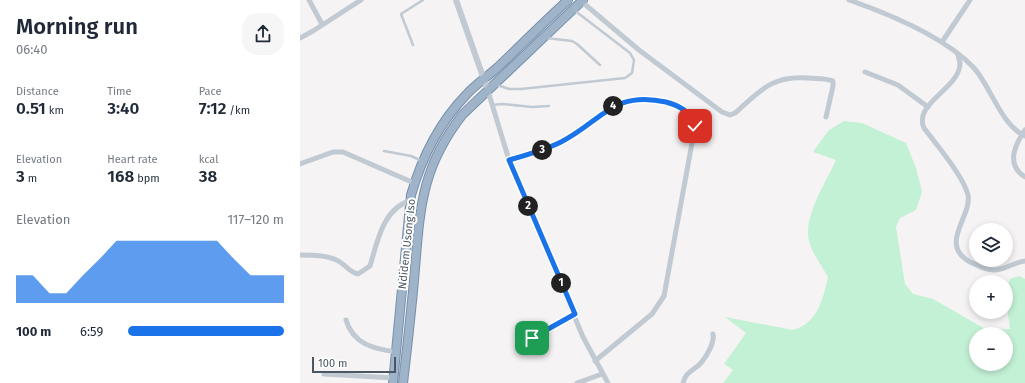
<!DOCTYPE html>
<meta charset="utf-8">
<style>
body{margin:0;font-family:"Fira Sans",sans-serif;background:#f6f6f7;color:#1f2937;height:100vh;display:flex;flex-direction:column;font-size:15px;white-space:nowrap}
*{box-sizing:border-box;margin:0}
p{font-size:13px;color:#747a83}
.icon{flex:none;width:22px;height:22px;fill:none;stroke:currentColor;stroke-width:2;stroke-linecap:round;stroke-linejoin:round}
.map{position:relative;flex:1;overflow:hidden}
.sheet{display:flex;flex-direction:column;background:#fff;width:300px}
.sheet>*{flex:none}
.buttons{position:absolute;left:669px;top:223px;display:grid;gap:8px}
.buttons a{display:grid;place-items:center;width:44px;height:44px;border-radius:50%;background:#fff;box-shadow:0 2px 6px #0003;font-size:20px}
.scale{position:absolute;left:12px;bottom:10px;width:84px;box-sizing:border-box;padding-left:4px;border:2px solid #4a5661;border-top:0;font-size:11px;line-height:14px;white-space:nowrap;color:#4a5661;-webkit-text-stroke:3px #fff;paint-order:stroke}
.pin{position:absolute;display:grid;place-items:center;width:34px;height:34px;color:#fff;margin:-17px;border-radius:8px;box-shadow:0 2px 6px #0006}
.km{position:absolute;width:20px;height:20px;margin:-10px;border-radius:50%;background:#222;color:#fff;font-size:11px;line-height:20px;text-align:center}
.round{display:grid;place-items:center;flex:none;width:42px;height:42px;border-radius:16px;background:#f6f6f7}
.overview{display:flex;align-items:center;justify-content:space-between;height:68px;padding:0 16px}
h1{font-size:22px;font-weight:600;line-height:30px}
.figures{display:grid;grid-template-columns:repeat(3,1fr);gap:6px;height:68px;padding:4px 16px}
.figures div{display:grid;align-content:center}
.figures b{font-size:17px;font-weight:600}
.figures small{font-size:11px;font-weight:400}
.figures p{font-size:11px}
.chart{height:112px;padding:8px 16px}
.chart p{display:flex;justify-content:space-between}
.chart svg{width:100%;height:72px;margin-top:4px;fill:#1a73e8;opacity:.7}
ul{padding:0 16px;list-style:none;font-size:13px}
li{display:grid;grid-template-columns:64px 48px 1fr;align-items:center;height:30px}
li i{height:10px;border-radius:5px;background:#1a73e8}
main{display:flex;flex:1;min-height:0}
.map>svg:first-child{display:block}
.green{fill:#c3f1d5;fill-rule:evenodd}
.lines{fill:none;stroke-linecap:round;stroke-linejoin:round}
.trunk-casing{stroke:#7690ad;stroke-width:10}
.service{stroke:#c1cad2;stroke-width:2.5}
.minor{stroke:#c1cad2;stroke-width:5}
.tertiary{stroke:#c1cad2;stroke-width:6}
.trunk{stroke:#9fb4c9;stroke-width:8}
.route-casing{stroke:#fff;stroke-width:8}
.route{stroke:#1a73e8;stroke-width:5}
.labels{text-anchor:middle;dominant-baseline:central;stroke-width:4;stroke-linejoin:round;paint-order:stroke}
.street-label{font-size:11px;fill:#4a5661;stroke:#fff}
</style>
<main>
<section class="sheet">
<div class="overview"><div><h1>Morning run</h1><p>06:40</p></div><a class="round"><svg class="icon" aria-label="share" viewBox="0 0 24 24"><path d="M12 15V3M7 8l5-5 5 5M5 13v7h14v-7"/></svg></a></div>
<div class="figures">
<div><p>Distance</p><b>0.51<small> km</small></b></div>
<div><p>Time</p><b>3:40</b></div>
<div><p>Pace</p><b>7:12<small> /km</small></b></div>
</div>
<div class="figures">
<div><p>Elevation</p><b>3<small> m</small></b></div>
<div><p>Heart rate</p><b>168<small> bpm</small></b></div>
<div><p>kcal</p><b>38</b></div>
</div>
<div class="chart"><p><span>Elevation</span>117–120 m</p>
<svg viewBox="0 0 160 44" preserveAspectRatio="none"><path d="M0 44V27L10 27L20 38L30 38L40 27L50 17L60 6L70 6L80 6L90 6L100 6L110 6L120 6L130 17L140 27L150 27L160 27V44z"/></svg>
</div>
<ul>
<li><b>100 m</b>6:59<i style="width:100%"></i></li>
</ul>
</section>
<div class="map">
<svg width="725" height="383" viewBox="0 0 725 383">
<rect width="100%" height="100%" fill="#f5f3f3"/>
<path class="green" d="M544,121L562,123L606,143L616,168L622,192L616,210L600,218L596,227L605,284L613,294L633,299L687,330L710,329C708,310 703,299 710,279L719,276L725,279V383H423L433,370L424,364L446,333L425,317L493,330C518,323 523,299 528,277C522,266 512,253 509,241C503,217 526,182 536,160L513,152L529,130ZM676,334H706V364H676Z"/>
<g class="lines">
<defs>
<g id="trunk">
<path d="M93,383L111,195C122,157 138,124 166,95C175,85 187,77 198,67C221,45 244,22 268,0"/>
<path d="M103,383C107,349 111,314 114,280C120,213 119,170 163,114L283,0"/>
</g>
</defs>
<use href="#trunk" class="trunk-casing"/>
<g class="service">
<polyline points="246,38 272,41 277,44 300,65"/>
<polyline points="113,45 101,14 123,0"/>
<polyline points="197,85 209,89 221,89 325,78 332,73 334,60 330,53 274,10"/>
<polyline points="192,105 202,104 232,107 249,106"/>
<polyline points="84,151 111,156 122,161"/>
</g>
<g class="minor">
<polyline points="9,0 22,24"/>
<path d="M549,0C589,14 645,37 674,68C691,87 701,125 725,136"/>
<path d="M281,1L339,50L422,112L430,115L435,113C460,91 472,75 508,78C516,79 525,78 533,81V86L526,117"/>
<polyline points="0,38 13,31 61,0"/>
<polyline points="642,42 670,0"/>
<path d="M658,54C658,57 660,61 660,64C659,89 613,103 624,128C636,144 664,177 668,195C672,217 638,244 670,262C677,265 685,270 693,270C704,271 714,262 725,261"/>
<polyline points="565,72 598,85 628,107"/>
<polyline points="188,91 209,160 218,182 283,337 308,383"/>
<path d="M725,130C714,146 706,165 725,177"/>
<path d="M209,160C228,154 247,150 264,140C286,127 304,108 329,100C335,99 344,100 350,100C368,102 398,107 394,132L364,296L352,314L295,361"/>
<polyline points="0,164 33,152 43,152 114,183"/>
<path d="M0,255C13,255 29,255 40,262C46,266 51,273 58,274L70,266C77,243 83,208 110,201"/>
<path d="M46,320C53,344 74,349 96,352"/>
<polyline points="218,333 220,339 226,341 275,314"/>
<polyline points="24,374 94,378"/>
<polyline points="277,383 302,374"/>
<path d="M383,383C385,373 392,371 399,365C405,359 415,343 413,334"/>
</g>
<polyline class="tertiary" points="156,0 188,91"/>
<use href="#trunk" class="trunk"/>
</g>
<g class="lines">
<defs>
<path id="route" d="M232,338L275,314L209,160C227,155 245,150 261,142C302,121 313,90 366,102C380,106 390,111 395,126"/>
</defs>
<use href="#route" class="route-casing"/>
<use href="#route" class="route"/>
</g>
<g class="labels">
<g class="street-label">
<text transform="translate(107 244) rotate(-84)">Ndidem Usong Iso</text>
</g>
</g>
</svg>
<div class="buttons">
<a><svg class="icon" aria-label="layers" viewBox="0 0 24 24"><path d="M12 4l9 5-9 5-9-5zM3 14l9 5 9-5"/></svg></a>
<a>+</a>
<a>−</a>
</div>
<div class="scale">100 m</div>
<div class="pin" style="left:232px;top:338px;background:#1e9e55"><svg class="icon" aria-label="arrive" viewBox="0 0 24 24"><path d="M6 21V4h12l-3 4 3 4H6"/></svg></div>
<div class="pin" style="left:395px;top:126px;background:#d93025"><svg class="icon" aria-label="check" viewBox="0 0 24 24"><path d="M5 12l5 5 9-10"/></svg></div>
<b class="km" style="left:261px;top:283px">1</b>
<b class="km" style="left:228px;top:206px">2</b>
<b class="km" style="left:242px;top:150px">3</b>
<b class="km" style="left:313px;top:106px">4</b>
</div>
</main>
